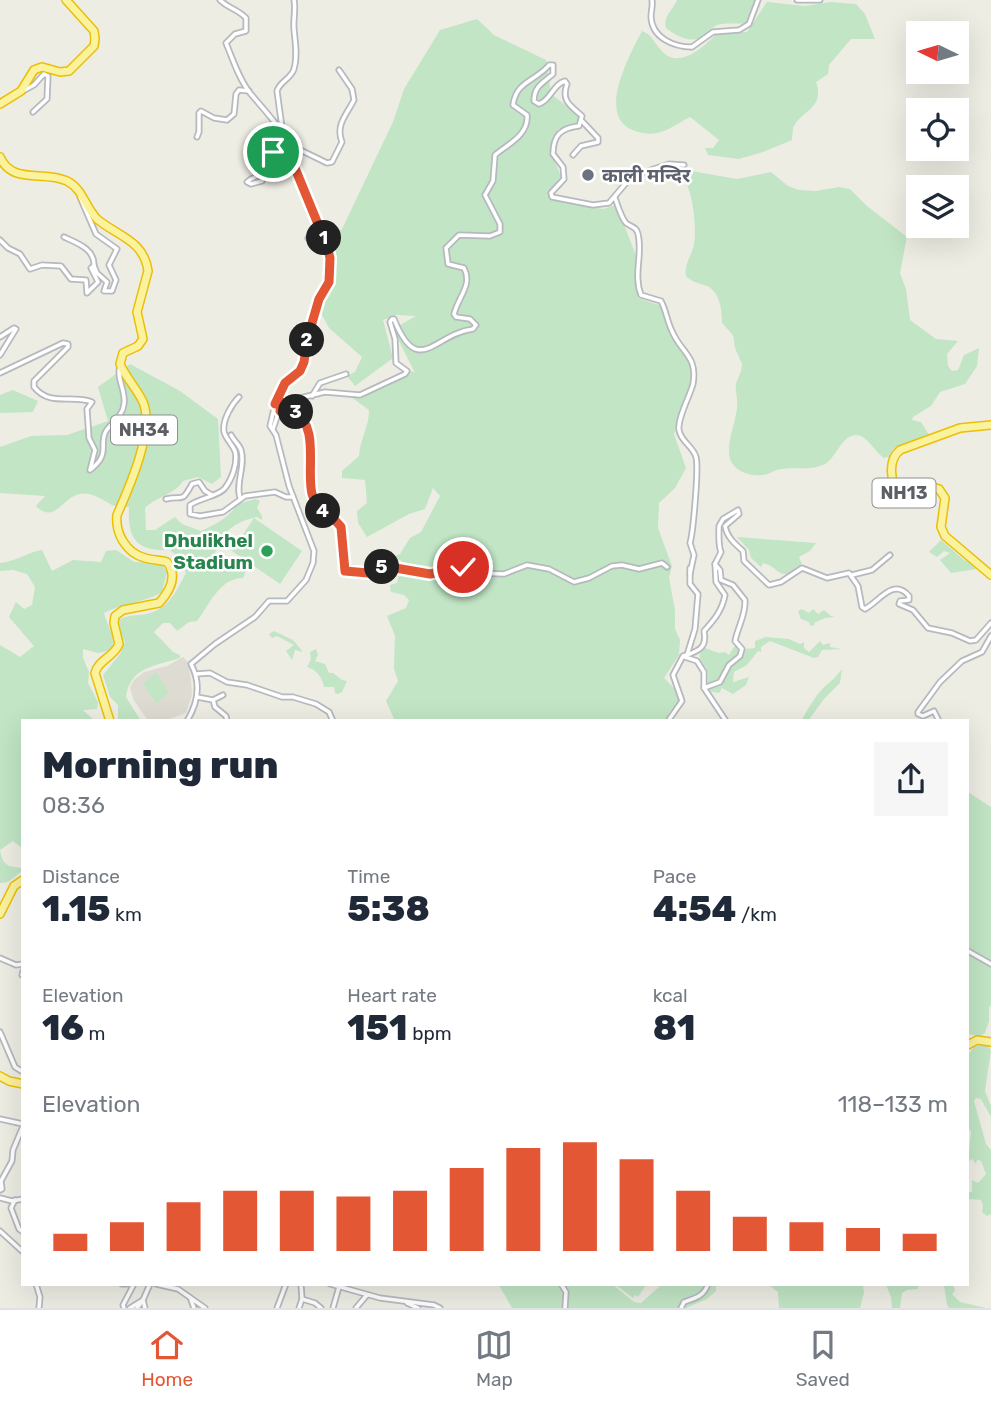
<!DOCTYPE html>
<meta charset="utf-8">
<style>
body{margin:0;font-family:Rubik,"Noto Sans Devanagari",sans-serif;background:#f6f6f7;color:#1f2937;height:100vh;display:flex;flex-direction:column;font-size:26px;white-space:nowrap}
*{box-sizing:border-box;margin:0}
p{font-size:23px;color:#747a83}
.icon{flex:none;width:38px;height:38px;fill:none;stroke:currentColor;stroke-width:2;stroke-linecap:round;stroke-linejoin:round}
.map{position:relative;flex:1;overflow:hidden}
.side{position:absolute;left:21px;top:719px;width:948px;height:567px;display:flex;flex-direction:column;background:#fff;border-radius:0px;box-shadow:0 7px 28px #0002}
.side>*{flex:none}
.needle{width:46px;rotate:275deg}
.tools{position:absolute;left:906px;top:21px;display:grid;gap:14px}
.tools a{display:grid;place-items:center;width:63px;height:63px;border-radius:0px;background:#fff;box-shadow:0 7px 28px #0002;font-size:35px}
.pin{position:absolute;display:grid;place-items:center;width:60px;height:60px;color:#fff;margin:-30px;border:4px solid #fff;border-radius:50%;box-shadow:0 2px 7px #0007}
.km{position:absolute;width:35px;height:35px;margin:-18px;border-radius:50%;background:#222;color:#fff;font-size:19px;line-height:35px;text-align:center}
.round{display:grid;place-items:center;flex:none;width:74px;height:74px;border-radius:0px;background:#f6f6f7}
.overview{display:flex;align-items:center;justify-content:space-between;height:119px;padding:0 21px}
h1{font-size:38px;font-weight:800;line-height:52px}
.stats{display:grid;grid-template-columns:repeat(3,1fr);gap:10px;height:119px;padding:7px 21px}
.stats div{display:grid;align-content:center}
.stats b{font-size:35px;font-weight:800}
.stats small{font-size:19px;font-weight:400}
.stats p{font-size:19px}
.chart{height:196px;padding:14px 21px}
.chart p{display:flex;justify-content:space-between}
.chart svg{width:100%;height:126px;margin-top:7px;stroke:#e45734;stroke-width:6}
.tabs{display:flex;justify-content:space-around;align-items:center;height:98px;border-top:2px solid #e0e1e3;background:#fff;font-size:19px;color:#747a83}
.tabs a{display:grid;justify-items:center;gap:4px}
.tabs .selected{color:#e45734}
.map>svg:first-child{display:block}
.education{fill:#dedcd2}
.green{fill:#c1e5c5}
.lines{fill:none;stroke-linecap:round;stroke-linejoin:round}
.minor-casing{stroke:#b6b9be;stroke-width:7}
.trunk-casing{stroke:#ebbf07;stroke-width:10}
.minor{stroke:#fff;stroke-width:3.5}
.trunk{stroke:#faf29d;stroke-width:7}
.route-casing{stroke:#fff;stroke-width:14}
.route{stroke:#e45734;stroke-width:9}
.worship-dot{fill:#6b7280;stroke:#fff;stroke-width:2.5}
.leisure-dot{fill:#2e9e5b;stroke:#fff;stroke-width:2.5}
.labels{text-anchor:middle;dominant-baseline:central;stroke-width:5;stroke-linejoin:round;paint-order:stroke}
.shield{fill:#fff;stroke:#8d8f92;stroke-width:2}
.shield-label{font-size:18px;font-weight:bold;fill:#5c5f64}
.worship-label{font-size:19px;font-weight:bold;fill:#5b616d;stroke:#fff;text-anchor:start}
.leisure-label{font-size:19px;font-weight:bold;fill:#27864d;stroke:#fff;text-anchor:end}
</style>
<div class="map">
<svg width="991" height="1308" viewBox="0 0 991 1308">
<rect width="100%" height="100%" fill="#eeede4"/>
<polygon class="education" points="183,657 188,662 191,680 192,695 186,713 165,721 148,721 133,699 130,687 134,680 144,672 167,666"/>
<g class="green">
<path d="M677,0H755L749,23C739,24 730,23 721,24C712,25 709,33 702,37C690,44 675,35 666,28C663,16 673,10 677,0Z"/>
<path d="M767,2L805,6L831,2L856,4L865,14L875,39H851L829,65L828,74L816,82C825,109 802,109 793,128C793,129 792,139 792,140L763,152L739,159L708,155L705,148H713L719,140L690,117C669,128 659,139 635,131C595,118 629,56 642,31C653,35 653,42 661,50C678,71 704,47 717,33L747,32Z"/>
<path d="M477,19L494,35L546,60L551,94L580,116L581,121L577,124L558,129C549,153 554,159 563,181L550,190V198L603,209L616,205L636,255L638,298L662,306L669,331L691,366V387L674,434L686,468L675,488L659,503L658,528L672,566L669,578L675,610V629L680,640L679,655L664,678L678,692L680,701L670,711L665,721H395L386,701L398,681L394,669L395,636L387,616L406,608L409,600L404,595L391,592L390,585L397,583L402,561L392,557L400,554L410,538L421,532L440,496L433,488L425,509L409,514L367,537L358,523L357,511L367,503L365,480L342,478V471L359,456C360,439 369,427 369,410L351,397L373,390L412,371L415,373L393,329L416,316L397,315L383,320L393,358L355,386L347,376L355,372L362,357L329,328L321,313L323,293L330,285V238L342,229L393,122L404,89L440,30Z"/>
<path d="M691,171L737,179L771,172L788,186L799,190L816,191L839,187L850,189L867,206L907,237L900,273L906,289L910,320L936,339L958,341L947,354L948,366L952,371L958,370L964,355L979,348L977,366L965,384L940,392L931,406L913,417L912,420L921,422L929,435L893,449L889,457L884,458C875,452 867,435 856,435C841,436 836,458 825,464C811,471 797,467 782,469C776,469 772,473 767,474C754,478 735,473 730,459C725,440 739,419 737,400C737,395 735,390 736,384C738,377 742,372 742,364L735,348L733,335L722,323C722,310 720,292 707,286C699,283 693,283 686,276C684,263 692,256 694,244C697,230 693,195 686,183L688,173Z"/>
<path d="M130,364L180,391L218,419L221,477L212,484L198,477L183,481C175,494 156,497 145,508L146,530H155L175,517L182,524L201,531C216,524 229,518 237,504L256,499L260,501L257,508L262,516V520L257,517C234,522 223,531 215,553C228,561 235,558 246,571L243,578C219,578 209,606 197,621L189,622L177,631L170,623H163L154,632L173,652L180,655V658C155,666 130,667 126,697L141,721H118V705L110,697L103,675L120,654L125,642L120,634L119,620C130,613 141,617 153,612C170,606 178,588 186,573L178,557L170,550C137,552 127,539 129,507C123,507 117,507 112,505C100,499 89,489 74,496C61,502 53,523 36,506L45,496L0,493V447L31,436L67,435L108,421L98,387Z"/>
<polygon points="13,390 38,401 33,412 0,413 0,395"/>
<polygon points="254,518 302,551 280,584 232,551"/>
<path d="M737,537L816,543L810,551L799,557L802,564L795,568L798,572C775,579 780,567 763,563L761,567L751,558L749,550Z"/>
<polygon points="941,540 964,560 975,565 977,569 951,573 940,560 950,553 944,551 937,557 929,552"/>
<path d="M42,550L52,571L73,560L101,562L106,551L116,550L134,562L161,563L167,572L162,592C144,603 122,603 104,613C107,626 116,636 112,650L98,653L83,649V658L89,672L88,683L98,702L97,709L83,710L95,721H23V849L13,841L0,850C3,866 7,866 22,868V871L8,882L0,883V645L20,657L34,646L9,617L16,602L24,609L32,605L35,587L27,574L13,570L0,571V563C18,561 25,553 42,550Z"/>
<polygon points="802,609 809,613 813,609 818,614 824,610 831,616 835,617 825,618 814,623 814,626 810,625 809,622 801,619 798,611"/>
<polygon points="274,631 293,640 303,652 295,650 292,660 286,651 294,645 277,636 272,638 269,634"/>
<path d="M766,637L789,639L800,644L804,642V648L809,652L820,641L823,645L830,643V647L842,649L822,650L818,657L814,658L770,641L761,647V652L758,651L747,665L734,672L733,682L749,677L746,685L733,694L722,688L719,693L708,691C707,685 709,679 708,673C706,662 695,661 702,647L719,653L725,652L729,655L736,644L739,645V653L735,655L739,661L744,655V649L755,648V641Z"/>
<path d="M316,649L318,655L315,661L325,664L329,673H333L342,680L347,681L342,692L338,694L335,693L334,687H324C322,677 317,670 307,667L311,659L310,652Z"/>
<path d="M842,669L840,683L824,699L810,718V721H801C808,709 815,696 825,686C832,681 836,677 842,669Z"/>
<polygon points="156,672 169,693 156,703 143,684"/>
<polygon points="968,792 991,807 991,1005 989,1007 989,1021 985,1033 980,1036 968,1034"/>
<polygon points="981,1045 988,1046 991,1050 985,1091 991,1106 991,1117 981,1099 976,1098 974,1101 986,1144 991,1150 991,1214 987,1216 982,1212 983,1205 981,1200 968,1199 968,1192 972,1192 972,1180 978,1183 986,1174 981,1161 977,1160 976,1164 972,1159 968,1162 971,1132 968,1126 968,1055 974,1047"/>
<polygon points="499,1285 613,1285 634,1302 641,1303 661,1285 716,1285 716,1291 707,1299 686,1308 512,1308"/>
<polygon points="616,1285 646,1285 638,1297 635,1295 633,1298"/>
<polygon points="769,1285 863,1285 864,1293 860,1308 779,1308 778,1292"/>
<polygon points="886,1285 918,1285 918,1289 907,1290 902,1293 900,1308 892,1308 891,1297"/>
<polygon points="944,1285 953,1285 955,1291 952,1294 960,1302 986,1308 949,1308 947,1305"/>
</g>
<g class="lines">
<defs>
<g id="minor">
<path d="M220,0C228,8 239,10 246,18V31L235,34L226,43C233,60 239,79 250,93C261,106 272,118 282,132"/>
<path d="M652,0C653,6 651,11 651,17C652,38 674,47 692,47L713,32L739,30L749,24L758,0"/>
<polyline points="797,0 820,0"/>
<polyline points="23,91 34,85 44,74 48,76 47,99 33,112"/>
<polyline points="197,137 199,132 199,113 201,111 214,118 227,120 234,114 236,94 239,90 249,91"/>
<path d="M286,143L327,163L332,162L342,142C335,125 347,114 354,100L352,89L339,70"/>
<polyline points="251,148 288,152"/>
<polyline points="573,155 581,146 598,142 598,138 582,121"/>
<path d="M262,181L251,184L247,182C257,173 281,170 295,170"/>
<path d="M615,198C618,206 621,217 626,223C631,227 637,227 638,234C643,254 633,275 641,295L661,301C666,310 667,321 672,331C681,353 698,356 693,384C690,396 677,419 679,430C681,442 693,446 696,457C699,468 693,533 690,543L694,555L690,574V568"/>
<path d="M64,237C77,243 95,249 94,266"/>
<polyline points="308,238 319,225"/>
<polyline points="0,240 8,248 20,254 30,269 42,265 61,266 71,279 86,280 87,293 98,282 91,268 94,266 97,273 107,282 104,291 112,291 116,280 109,265 117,249 96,234 80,197"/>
<polyline points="0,337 14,328 16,329 0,355"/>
<path d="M0,373L63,343L68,344V347L34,381V387C50,407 72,394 92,402L87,409L89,438L95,450L90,470C112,453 98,445 106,431C112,422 123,416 124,404C126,390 116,379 120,366"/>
<polyline points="312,396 320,383 346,374"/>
<path d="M239,397C232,404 222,420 224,432C226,439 232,444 235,451C238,463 232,479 225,488C219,496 200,498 190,505V514L200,516L223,512L245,496L275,492L286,497H293"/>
<path d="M275,404L285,383L300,371L304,362L307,340L317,311L319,299L329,282L330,258L327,246L284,142L277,91C280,81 291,79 294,69C298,55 295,42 294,29C293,19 296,10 294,0"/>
<path d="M280,411H294C319,426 306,469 313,494C317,510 332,515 341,527L345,571L368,573L384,566L430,574L463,567L478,573L504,574L527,565L549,569L574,582L589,578L612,566L622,565L639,569L662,563L667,567"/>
<polyline points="273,429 282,402"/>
<path d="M231,435C234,441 239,444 241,450C246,466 235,483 240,498"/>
<path d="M166,499C184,495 181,504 192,484L199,482L205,491L212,495"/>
<path d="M715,564L721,552C718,545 719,534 719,526L723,519L738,510L739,514L725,526C727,537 734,543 743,551L744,561L769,585L781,582L802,568L827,578L849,573L858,586L862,607L865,609C879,602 893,577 909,596V600L900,601L899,604L913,610L928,628L952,633L970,641L976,640L991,623"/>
<polyline points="852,575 872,570 890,555"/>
<path d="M687,655C701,650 707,646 704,631C714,620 722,611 725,595L716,582L715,564L720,570L721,580L733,585L745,600C746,615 738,626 735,641L742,649L740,656L729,665L720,682L704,688"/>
<polyline points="685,657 697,661 704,672 704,688 726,721"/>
<polyline points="196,674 210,673 227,682 247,685 282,697 293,697 316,704 329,712 333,721"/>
<polyline points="197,697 213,700 215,707 226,716 227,721"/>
<polyline points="213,700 223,695"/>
<path d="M187,721C198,703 201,683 191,664L215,644L255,617L269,601H287L306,580L313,563L314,551L289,486L276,435L270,426L275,404L325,392L360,395L405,374L407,371L396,363L395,339L390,322L392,319H394C418,379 434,334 473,329L476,325L470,319L456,317L454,314C458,297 473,285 464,268L448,264L446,248L459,235L490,236L500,232V224L485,195L493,181L495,155C508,144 529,135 527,115L513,105C516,81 536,81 549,65H553V74C543,83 534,86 534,101L539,104C551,100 553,84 565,81L567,84C561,101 570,105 582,116L579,126C561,128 553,135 553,154L563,167L564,179L551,193L552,197L593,205L609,203L632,176L669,164L684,165"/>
<polyline points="668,721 682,701 673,675 683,656 687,655 695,629 698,594 690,584 690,574"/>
<polyline points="939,721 934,711 923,716 918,714 918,712 940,682 962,661 982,652 991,636"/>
<polyline points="968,951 991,964"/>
<polyline points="0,958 16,965 23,964"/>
<polyline points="22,975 23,971"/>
<polyline points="0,1032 15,1067 23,1072"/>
<polyline points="0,1119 23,1124"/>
<polyline points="0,1190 2,1189 1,1181 12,1161 13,1150 23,1126"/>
<polyline points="0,1198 12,1201 23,1199"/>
<polyline points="15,1200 11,1208 19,1229 23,1232"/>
<polyline points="0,1231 23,1252"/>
<polyline points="36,1284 40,1297 39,1308"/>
<polyline points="122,1284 127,1284"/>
<polyline points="156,1284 178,1289 205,1308"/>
<polyline points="330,1284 380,1298 434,1305 440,1308"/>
<polyline points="561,1284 566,1292 565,1308"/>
<polyline points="302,1299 315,1303 321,1308"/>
<polyline points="143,1300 145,1308"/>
<polyline points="191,1300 194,1308"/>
<polyline points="407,1303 418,1308"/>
<polyline points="124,1308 123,1305 134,1284"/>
<polyline points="130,1308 143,1300 150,1284"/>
<polyline points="137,1308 143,1300"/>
<polyline points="277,1308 286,1284"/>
<polyline points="299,1308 302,1299 301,1284"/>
<polyline points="333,1308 339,1287"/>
<polyline points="356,1308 367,1295"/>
<path d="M681,1308L684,1302C696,1298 704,1296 708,1284"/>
</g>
<g id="trunk">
<polyline points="0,104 21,91 34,70 42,67 60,72 69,71 94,46 95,39 94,31 66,0"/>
<path d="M0,157C12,185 44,170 67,181C83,189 85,207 97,219C117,236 144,240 148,271L137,312L143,339L138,346L123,353L120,364C126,378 137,389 143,402C155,430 129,488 117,515C115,533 126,553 145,558C152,560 160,560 167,562C178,576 170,591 159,603L123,610L115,616L114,623L119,644C114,657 98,660 95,673L110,721"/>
<path d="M991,425L960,428L900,450C888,460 889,483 901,493C915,494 926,484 939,489L945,498L941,527L945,536L991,575"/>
<polyline points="0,914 14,886 23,880"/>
<polyline points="968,1045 977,1040 991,1042"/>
<polyline points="0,1076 9,1081 23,1084"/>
</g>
</defs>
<use href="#minor" class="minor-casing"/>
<use href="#trunk" class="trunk-casing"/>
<use href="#minor" class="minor"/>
<use href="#trunk" class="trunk"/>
</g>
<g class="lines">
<defs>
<path id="route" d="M273,152H288L290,156L327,246L330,258L329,282L319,299L307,340L304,362L300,371L285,383L275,404L282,402L280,411H294C320,427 306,469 312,494C317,510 332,515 341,527L345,571L368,573L384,566L430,574L463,567"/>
</defs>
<use href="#route" class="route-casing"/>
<use href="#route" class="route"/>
</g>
<circle class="worship-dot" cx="588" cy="175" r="7"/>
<circle class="leisure-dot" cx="267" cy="551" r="7"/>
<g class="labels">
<g class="shield">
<rect x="111" y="415.5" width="66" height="29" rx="5"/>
<rect x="872.5" y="478.5" width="63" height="29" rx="5"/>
</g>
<g class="shield-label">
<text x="144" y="430">NH34</text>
<text x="904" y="493">NH13</text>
</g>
<g class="worship-label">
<text x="602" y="175">काली मन्दिर</text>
</g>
<g class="leisure-label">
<text x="253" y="540">Dhulikhel<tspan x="253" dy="22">Stadium</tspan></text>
</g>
</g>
</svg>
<div class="tools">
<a><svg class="needle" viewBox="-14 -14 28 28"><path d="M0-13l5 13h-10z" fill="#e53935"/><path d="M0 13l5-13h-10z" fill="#747a83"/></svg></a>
<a><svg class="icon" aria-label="locate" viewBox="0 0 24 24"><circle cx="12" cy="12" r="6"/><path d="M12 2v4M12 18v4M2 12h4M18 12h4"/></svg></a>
<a><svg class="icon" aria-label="layers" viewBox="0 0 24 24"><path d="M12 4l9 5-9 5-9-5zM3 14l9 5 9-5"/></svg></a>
</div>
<div class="pin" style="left:273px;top:152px;background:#1e9e55"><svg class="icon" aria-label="arrive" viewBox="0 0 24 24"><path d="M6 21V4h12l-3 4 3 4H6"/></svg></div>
<div class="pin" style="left:463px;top:567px;background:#d93025"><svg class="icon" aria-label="check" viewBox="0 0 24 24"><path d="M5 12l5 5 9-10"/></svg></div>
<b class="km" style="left:324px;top:238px">1</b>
<b class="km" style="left:307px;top:340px">2</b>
<b class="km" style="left:296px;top:412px">3</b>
<b class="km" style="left:323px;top:511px">4</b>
<b class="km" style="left:382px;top:567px">5</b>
<section class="side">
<div class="overview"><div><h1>Morning run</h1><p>08:36</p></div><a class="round"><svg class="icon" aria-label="share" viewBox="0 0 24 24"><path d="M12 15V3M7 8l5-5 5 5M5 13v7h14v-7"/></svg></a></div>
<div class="stats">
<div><p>Distance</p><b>1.15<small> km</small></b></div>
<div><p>Time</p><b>5:38</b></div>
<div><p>Pace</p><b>4:54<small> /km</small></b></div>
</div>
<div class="stats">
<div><p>Elevation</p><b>16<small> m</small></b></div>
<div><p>Heart rate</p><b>151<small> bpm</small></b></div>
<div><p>kcal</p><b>81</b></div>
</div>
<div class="chart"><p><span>Elevation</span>118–133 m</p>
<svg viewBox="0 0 160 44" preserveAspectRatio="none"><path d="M5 44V38M15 44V34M25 44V27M35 44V23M45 44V23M55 44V25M65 44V23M75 44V15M85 44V8M95 44V6M105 44V12M115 44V23M125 44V32M135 44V34M145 44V36M155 44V38"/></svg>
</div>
</section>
</div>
<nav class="tabs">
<a class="selected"><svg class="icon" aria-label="home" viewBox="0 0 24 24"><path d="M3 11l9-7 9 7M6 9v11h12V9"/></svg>Home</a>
<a><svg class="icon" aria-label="map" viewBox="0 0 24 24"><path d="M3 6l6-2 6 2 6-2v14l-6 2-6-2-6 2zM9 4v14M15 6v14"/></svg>Map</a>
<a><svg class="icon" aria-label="saved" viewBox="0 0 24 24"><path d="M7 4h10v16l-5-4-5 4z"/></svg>Saved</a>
</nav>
